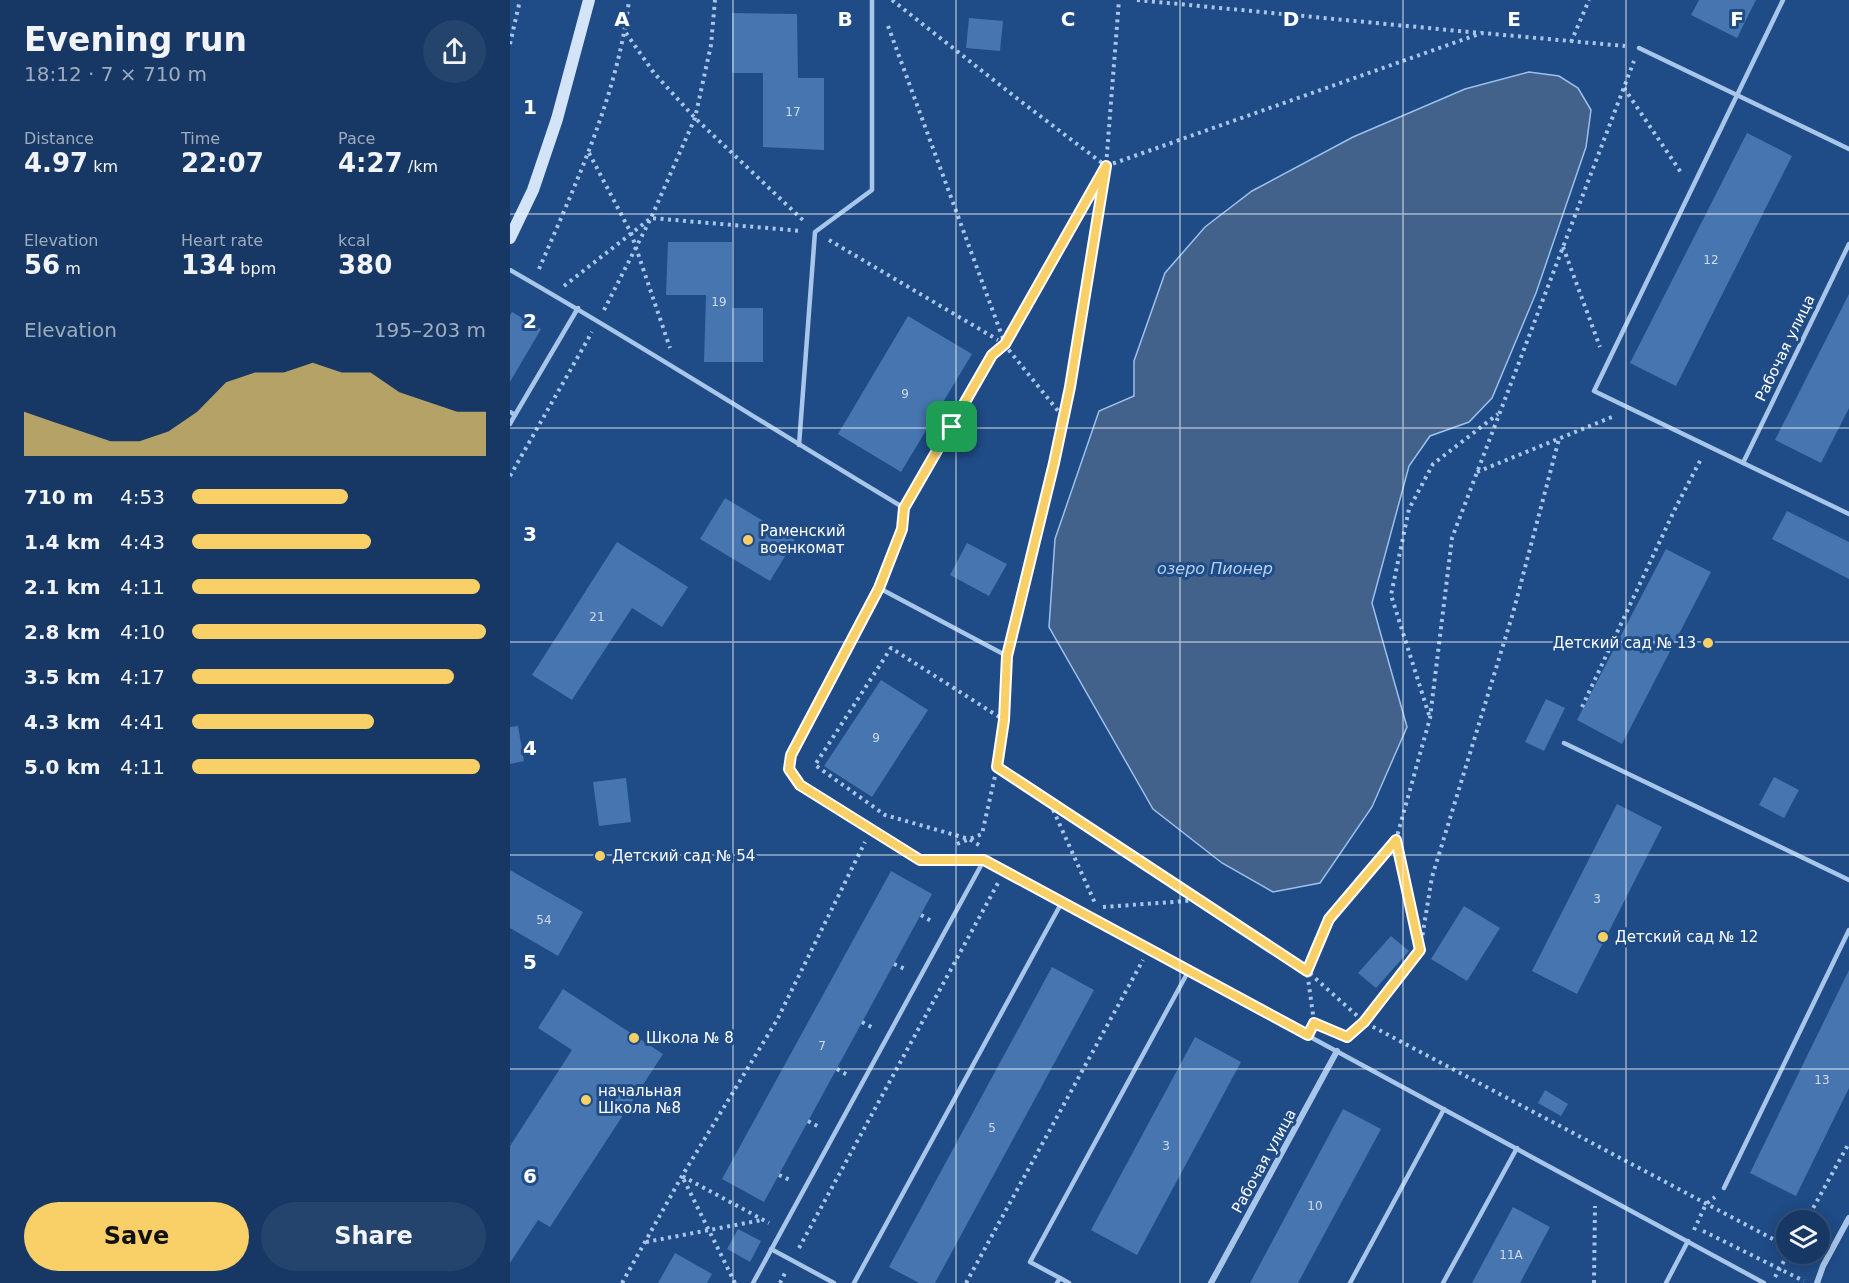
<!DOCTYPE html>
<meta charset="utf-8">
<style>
body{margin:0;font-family:"DejaVu Sans",sans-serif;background:#24436d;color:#f1f3f6;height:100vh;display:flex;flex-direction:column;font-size:22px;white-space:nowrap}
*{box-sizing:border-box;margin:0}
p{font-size:20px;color:#9eacbf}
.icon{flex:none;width:33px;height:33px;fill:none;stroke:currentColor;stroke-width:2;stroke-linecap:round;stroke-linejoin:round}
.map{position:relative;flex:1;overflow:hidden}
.side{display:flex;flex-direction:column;background:#173864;width:510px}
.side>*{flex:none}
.buttons{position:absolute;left:1266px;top:1210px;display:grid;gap:12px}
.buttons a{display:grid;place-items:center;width:54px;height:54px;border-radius:50%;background:#173864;box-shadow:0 3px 15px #0003,0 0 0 2px #365278;font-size:30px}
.pin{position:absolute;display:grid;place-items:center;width:51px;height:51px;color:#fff;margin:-26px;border-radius:12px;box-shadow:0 3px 9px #0006}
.round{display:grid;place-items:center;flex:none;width:63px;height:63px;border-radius:32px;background:#24436d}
.head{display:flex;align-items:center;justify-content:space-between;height:102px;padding:0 24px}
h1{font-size:33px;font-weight:700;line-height:45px}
.metrics{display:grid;grid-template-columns:repeat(3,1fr);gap:9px;height:102px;padding:6px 24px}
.metrics div{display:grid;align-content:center}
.metrics b{font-size:26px;font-weight:700}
.metrics small{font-size:16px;font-weight:400}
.metrics p{font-size:16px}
.chart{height:168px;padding:12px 24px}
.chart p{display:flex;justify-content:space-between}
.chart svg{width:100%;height:108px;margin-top:6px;fill:#f9d068;opacity:.7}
.button{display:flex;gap:12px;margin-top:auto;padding:12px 24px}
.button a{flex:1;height:69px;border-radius:36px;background:#f9d068;color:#111;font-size:24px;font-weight:700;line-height:69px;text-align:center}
.button a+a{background:#24436d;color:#f1f3f6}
ul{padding:0 24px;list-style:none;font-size:20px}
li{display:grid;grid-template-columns:96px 72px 1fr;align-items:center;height:45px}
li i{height:15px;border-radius:8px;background:#f9d068}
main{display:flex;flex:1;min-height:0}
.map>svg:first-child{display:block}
.water{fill:#42628c;stroke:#9bc0ec;stroke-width:1.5}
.building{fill:#4775af}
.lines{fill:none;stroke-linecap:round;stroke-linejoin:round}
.path{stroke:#a8c6ea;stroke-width:4;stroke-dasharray:3 4.5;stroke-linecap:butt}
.lane{stroke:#a8c6ea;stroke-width:4.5}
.street{stroke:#a8c6ea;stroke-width:6}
.secondary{stroke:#d3e3f8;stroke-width:12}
.route-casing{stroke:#fff;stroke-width:12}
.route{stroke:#f9d068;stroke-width:8}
.grid{fill:none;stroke:#fff;stroke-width:1.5;stroke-opacity:0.55}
.poi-dot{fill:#f9d068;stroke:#1f4b86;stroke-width:2}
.labels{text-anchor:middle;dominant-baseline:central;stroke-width:6;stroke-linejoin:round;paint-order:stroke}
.number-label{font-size:12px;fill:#d1dceb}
.street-label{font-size:15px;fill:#fff;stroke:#1f4b86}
.poi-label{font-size:15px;fill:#fff;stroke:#1f4b86;text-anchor:start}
.water-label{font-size:16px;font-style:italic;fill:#b4d0f2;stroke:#1f4b86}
.grid-label{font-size:20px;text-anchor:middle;font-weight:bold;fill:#fff;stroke:#1f4b86;stroke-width:6;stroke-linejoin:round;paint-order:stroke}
</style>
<main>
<section class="side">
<div class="head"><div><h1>Evening run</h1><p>18:12 · 7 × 710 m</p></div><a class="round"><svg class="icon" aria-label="share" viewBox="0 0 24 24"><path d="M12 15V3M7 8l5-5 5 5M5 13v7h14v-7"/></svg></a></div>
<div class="metrics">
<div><p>Distance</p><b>4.97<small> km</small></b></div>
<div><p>Time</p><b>22:07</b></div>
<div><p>Pace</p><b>4:27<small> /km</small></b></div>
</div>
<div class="metrics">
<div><p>Elevation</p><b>56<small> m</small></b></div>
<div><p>Heart rate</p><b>134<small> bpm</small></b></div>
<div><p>kcal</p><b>380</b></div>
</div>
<div class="chart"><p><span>Elevation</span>195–203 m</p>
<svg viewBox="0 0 160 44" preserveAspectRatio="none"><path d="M0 44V26L10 30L20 34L30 38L40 38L50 34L60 26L70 14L80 10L90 10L100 6L110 10L120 10L130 18L140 22L150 26L160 26V44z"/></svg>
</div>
<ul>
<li><b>710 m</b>4:53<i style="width:53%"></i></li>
<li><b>1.4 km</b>4:43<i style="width:61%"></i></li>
<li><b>2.1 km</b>4:11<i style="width:98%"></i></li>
<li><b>2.8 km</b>4:10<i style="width:100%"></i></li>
<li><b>3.5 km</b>4:17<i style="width:89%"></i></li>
<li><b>4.3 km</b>4:41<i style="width:62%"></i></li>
<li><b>5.0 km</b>4:11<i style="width:98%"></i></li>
</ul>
<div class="button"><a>Save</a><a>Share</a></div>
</section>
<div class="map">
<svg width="1339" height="1283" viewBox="0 0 1339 1283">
<rect width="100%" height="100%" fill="#1f4b86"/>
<polygon class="water" points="1019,72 1049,76 1068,88 1081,110 1076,147 1026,293 982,398 959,422 920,436 899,466 862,603 897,727 862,807 810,883 763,892 712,863 643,809 539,627 545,539 589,411 624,396 624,361 655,273 695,227 742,191 843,137 955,89"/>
<g class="building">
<polygon points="1189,0 1246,0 1227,38 1181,15"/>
<polygon points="222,13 287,14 288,78 314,78 314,150 253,147 253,73 222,73"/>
<polygon points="459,18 493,21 490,51 456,48"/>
<polygon points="1237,133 1282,156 1166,386 1120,363"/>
<polygon points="158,242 222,242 222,308 253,308 253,362 194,362 196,295 156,295"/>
<polygon points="1339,294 1339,408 1311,463 1265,440"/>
<polygon points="2,312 31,329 0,382 0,315"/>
<polygon points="398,316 462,354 391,472 328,434"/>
<polygon points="215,498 285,540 260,581 190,539"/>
<polygon points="1277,511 1339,542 1339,579 1262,539"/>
<polygon points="107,542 178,587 152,627 122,608 62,700 22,675"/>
<polygon points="457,543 497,564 479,596 440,575"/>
<polygon points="1156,549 1201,572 1112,744 1067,720"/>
<polygon points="371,680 418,710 362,797 314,766"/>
<polygon points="1036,699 1055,708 1034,751 1015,742"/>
<polygon points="8,726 14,761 0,764 0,727"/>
<polygon points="1264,777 1289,790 1274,818 1249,805"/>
<polygon points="116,778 121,822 89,826 83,782"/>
<polygon points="1107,804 1152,827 1067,994 1022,971"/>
<polygon points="0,870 73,912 48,956 0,928"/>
<polygon points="381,871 422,894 254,1202 212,1179"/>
<polygon points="954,906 990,928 957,981 921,959"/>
<polygon points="881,936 899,951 866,988 848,973"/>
<polygon points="542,967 584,990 425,1283 409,1283 379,1267"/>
<polygon points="1339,970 1339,1088 1286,1196 1240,1173"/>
<polygon points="53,989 153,1054 40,1227 28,1220 0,1263 0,1146 62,1050 28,1028"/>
<polygon points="685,1037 731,1062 627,1255 581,1230"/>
<polygon points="1035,1090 1058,1104 1051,1116 1028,1103"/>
<polygon points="833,1109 871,1129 788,1283 740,1283"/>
<polygon points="1003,1207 1040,1227 1010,1283 962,1283"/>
<polygon points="228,1229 251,1241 240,1262 217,1249"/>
<polygon points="165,1253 202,1274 197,1283 148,1283"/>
</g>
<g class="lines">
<g class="path">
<polyline points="382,0 509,100 596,166 495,345"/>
<polyline points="627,0 970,33"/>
<polyline points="378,26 495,344"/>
<polyline points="116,33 144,73 185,118 296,223"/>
<polyline points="1061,42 1079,0"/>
<polyline points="0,44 10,0"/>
<polyline points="1114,88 1172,174"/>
<polyline points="79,153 121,233 160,348"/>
<polyline points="596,166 972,33 1115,46"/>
<polyline points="319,240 488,340"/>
<polyline points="1053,247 1090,347"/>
<path d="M29,269C66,183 108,94 119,0"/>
<polyline points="54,286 141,218 292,231"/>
<polyline points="94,310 141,218 185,118 201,45 205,0"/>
<polyline points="494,344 553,417"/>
<polyline points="967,472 1102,417"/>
<polyline points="0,476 82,332"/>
<polyline points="500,642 545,463 560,387 596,166 609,0"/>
<polyline points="1072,707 1165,509 1192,457"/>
<polyline points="919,715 881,595 899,509 923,464 988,414"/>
<polyline points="487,767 797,971 854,1022 1276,1246"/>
<polyline points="540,803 585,903"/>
<polyline points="447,844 472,834 487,767 494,720 496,670"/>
<polyline points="469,845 459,839 375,815 305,765 381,648 494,720"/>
<polyline points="593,907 690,900"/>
<polyline points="411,915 423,922"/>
<polyline points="910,950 922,877 1003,613 1049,439"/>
<polyline points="384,964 397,970"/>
<polyline points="352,1022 365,1029"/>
<polyline points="804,1022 797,971 819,919 886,840 920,718 942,538 1124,61"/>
<polyline points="835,1040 854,1022 910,950 886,840"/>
<polyline points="327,1069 339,1076"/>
<polyline points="298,1121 311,1128"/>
<polyline points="269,1175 282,1181"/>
<polyline points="1296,1221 1339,1143"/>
<polyline points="1184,1230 1196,1204 1205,1197"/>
<polyline points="1193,1231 1294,1281"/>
<polyline points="136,1242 252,1220"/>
<polyline points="289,1248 488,883"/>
<polyline points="1292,1254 1299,1258"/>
<polyline points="1265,1277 1278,1254"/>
<polyline points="112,1283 172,1176 267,1020 355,842"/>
<polyline points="225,1283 172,1176 259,1223"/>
<polyline points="270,1283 275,1273"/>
<polyline points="456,1283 633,960"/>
<polyline points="1084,1283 1085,1206"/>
</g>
<g class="lane">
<polyline points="1273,0 1084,391 1339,514"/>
<polyline points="1129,48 1339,149"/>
<path d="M0,270C133,346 262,429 394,508L392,529L369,588L281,755L279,769L290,785L410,860H474L1254,1283"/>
<polyline points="0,412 5,415 68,308"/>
<polyline points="0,424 5,415"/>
<polyline points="289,445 305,232 362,190 362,0"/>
<polyline points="1233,463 1339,244"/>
<polyline points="394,508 482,355"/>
<polyline points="369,588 497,656"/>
<polyline points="1054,743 1339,880"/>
<polyline points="1214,1188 1339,930"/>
<polyline points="261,1249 324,1283"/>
<polyline points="550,1278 559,1283"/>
<polyline points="243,1283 474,860"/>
<polyline points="344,1283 552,902"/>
<polyline points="547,1283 550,1278 520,1262 679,970"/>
<polyline points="840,1283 934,1109"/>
<polyline points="933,1283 1007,1148"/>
<polyline points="1156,1283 1178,1241"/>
</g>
<g class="street">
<polyline points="701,1283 827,1051"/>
<polyline points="1307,1283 1313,1266 1339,1218"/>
</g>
<polyline class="secondary" points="0,238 23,190 47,119 79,0"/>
</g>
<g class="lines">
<defs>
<polygon id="route" points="596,166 560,387 544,463 497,656 494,720 487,767 797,971 819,919 886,840 910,950 854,1022 837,1037 804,1023 798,1035 474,860 410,860 290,785 279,769 281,755 369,588 392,529 394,508 482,355 495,344"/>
</defs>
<use href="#route" class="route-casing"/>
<use href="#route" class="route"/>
</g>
<path class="grid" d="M223,0V1283M446,0V1283M670,0V1283M893,0V1283M1116,0V1283M0,214H1339M0,428H1339M0,642H1339M0,855H1339M0,1069H1339"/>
<g class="poi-dot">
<circle cx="238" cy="540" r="6"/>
<circle cx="1198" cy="643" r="6"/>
<circle cx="90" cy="856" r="6"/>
<circle cx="1093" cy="937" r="6"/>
<circle cx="124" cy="1038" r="6"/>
<circle cx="76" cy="1100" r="6"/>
</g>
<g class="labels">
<g class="number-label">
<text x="283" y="112">17</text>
<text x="1201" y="260">12</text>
<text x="209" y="302">19</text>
<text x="395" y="394">9</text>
<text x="87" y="617">21</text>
<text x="366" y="738">9</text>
<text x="1087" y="899">3</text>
<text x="34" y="920">54</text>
<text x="312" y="1046">7</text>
<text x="1312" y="1080">13</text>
<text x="482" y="1128">5</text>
<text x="656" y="1146">3</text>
<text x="805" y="1206">10</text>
<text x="1001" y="1255">11А</text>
</g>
<g class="street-label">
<text transform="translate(1275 348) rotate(-64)">Рабочая улица</text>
<text transform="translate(754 1161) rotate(-61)">Рабочая улица</text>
</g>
<g class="poi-label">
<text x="250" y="531">Раменский<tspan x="250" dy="17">военкомат</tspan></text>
<text x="1186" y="643" text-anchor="end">Детский сад № 13</text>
<text x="102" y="856">Детский сад № 54</text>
<text x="1105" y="937">Детский сад № 12</text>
<text x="136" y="1038">Школа № 8</text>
<text x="88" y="1091">начальная<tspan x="88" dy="17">Школа №8</tspan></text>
</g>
<g class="water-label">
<text x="705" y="568">озеро Пионер</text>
</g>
</g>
<g class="grid-label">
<text x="112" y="26">A</text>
<text x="335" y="26">B</text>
<text x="558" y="26">C</text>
<text x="781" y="26">D</text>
<text x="1004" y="26">E</text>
<text x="1227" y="26">F</text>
<text x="20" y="114">1</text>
<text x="20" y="328">2</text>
<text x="20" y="541">3</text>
<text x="20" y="755">4</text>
<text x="20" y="969">5</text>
<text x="20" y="1183">6</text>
</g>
</svg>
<div class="buttons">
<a><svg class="icon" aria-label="layers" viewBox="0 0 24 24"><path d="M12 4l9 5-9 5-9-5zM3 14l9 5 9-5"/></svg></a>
</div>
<div class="pin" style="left:442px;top:427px;background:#1e9e55"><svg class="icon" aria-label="arrive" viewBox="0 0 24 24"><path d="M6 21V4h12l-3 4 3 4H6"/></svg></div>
</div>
</main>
